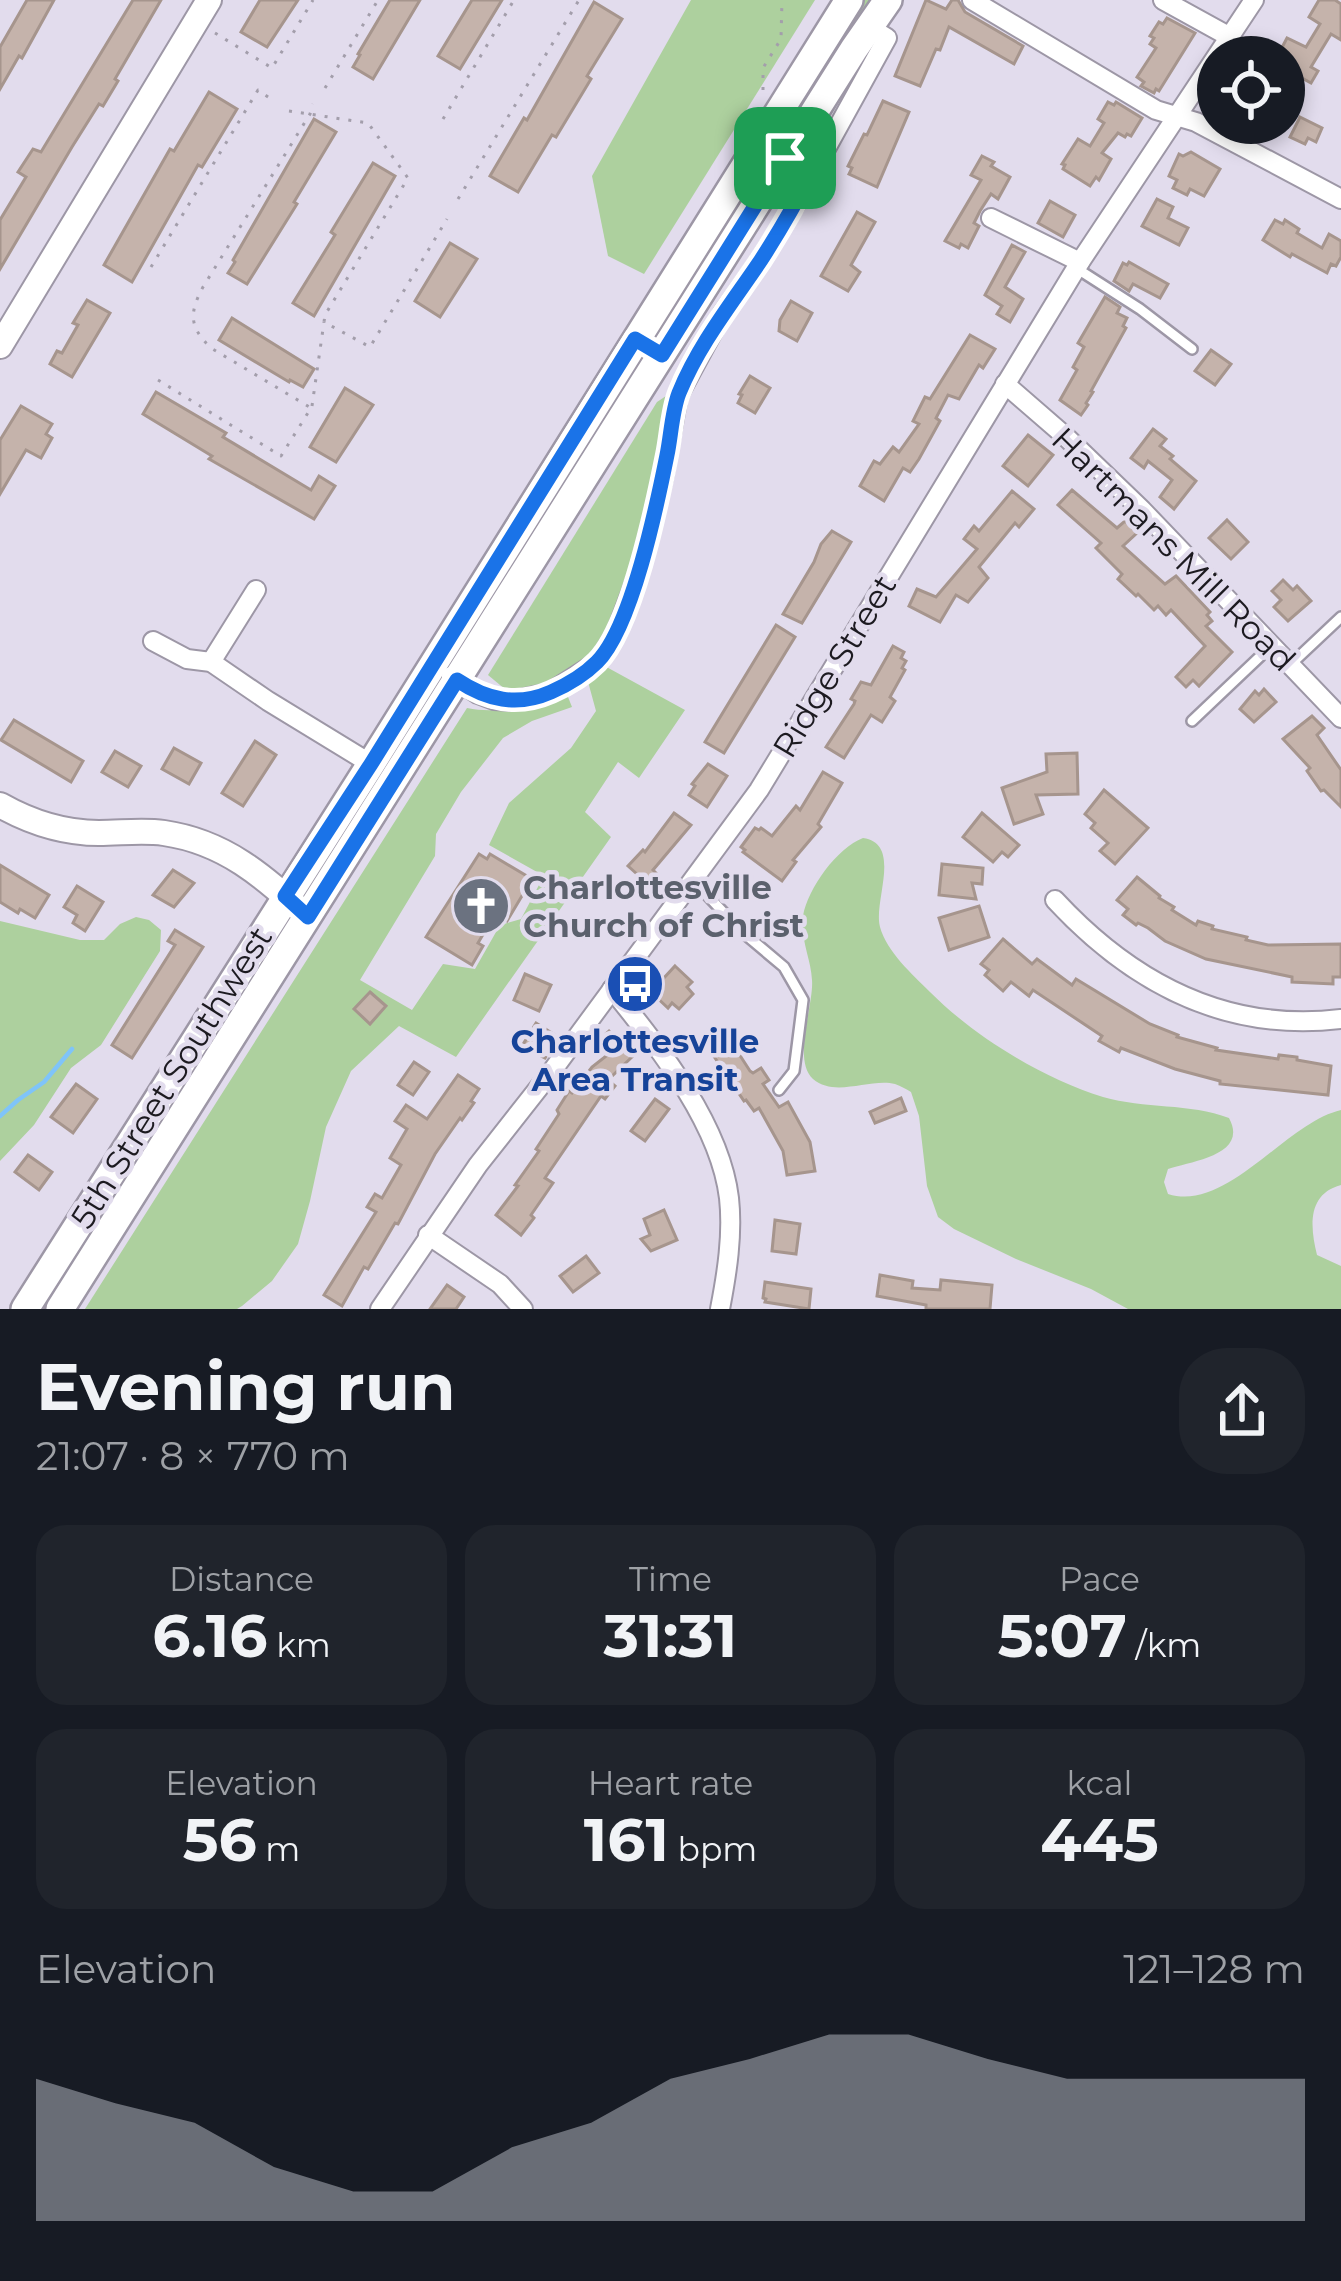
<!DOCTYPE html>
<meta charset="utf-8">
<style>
body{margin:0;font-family:Montserrat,sans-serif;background:#20242c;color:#f1f3f6;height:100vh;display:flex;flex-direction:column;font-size:45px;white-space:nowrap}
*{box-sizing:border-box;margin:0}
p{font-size:39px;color:#9ea1a6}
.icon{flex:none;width:66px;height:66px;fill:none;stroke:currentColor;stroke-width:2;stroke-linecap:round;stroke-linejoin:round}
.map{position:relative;height:1309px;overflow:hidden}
.side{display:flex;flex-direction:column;background:#171b24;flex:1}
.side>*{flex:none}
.controls{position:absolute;left:1197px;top:36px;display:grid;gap:24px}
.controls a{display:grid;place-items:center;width:108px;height:108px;border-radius:50%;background:#171b24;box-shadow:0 6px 18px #0003;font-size:60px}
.pin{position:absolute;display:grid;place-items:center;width:102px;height:102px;color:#fff;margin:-51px;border-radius:24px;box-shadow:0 6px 18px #0006}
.round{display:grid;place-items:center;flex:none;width:126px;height:126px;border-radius:48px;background:#20242c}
.headline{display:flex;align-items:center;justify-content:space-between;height:204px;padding:0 36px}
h1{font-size:66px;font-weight:700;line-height:90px}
.metrics{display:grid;grid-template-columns:repeat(3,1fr);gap:18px;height:204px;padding:12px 36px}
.metrics div{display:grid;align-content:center;border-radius:30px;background:#20242c;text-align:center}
.metrics b{font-size:60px;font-weight:700}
.metrics small{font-size:33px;font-weight:400}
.metrics p{font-size:33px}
.chart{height:336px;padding:24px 36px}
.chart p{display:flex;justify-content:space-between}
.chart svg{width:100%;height:216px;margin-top:12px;fill:#8c9099;opacity:.7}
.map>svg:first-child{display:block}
.green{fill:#add09e}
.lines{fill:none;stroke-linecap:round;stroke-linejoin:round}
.stream{stroke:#7fc4f9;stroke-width:4.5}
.building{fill:#c5b3ab;stroke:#a6958d;stroke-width:3}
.service-casing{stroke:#9d97a6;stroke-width:14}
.minor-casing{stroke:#9d97a6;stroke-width:22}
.tertiary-casing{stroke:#9d97a6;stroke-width:28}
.secondary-casing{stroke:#9d97a6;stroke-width:32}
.path{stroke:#a39eab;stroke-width:3;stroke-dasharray:3 9;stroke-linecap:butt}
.service{stroke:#fff;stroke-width:9}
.minor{stroke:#fff;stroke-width:18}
.tertiary{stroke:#fff;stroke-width:24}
.secondary{stroke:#fff;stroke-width:27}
.route-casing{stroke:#fff;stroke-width:24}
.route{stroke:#1a73e8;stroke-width:15}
.labels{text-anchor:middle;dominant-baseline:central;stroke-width:9;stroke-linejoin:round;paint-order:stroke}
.street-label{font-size:33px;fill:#1c1a20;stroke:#e2dced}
.worship-label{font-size:33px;font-weight:bold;fill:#5b616d;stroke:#e2dced;text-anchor:start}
.transit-label{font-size:33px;font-weight:bold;fill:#164399;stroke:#e2dced}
</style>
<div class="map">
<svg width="1341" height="1309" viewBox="0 0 1341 1309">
<rect width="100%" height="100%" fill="#e2dced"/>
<g class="green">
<polygon points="691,0 815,0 644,274 608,256 592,176"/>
<polygon points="859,0 877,0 670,318 657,322"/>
<polygon points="666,396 669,397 646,525 611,633 600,652 560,681 522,693 506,690 488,675 657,402"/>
<path d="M601,664L685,710L639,778L618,762L585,812L611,837L456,1057L399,1026L351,1071L326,1127L310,1201L298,1244L272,1281L242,1306L237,1309H85L467,708C501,715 535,704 566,692L572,707L532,721L503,738L461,792L436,834L435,856L360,980L412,1010L443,964L475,969L500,925L521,919L540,883L537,872L489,845L509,803L571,748L596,711L587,678Z"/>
<path d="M863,838C903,844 873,901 880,927C887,952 912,974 930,992C975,1037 1042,1078 1103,1097C1144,1109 1190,1103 1229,1118C1249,1155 1192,1161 1168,1169L1164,1182L1168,1194C1227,1213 1285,1123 1341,1110V1185C1307,1194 1310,1227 1317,1255L1341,1266V1309H1128L1091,1289L1016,1259L954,1229L938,1217L927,1186L919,1116L911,1092C906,1089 901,1086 895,1084C870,1078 835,1098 813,1079C792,1060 814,1005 812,980C811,959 800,939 803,916C808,888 837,848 863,838Z"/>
<polygon points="136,917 149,920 161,930 160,951 101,1045 71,1068 34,1125 0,1161 0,921 80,940 104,940 120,924"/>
</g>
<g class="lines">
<polyline class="stream" points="0,1116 18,1100 44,1082 72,1049"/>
</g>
<g class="building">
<polygon points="27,0 54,0 22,58 19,56 0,89 0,47"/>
<polygon points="133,0 161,0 115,79 118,81 103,106 99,104 72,147 0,269 0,220 26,177 18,172 33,149 41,152"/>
<polygon points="260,0 298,0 267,47 241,32"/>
<polygon points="390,0 420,0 373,79 353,67 360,55 358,54"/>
<polygon points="472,0 502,0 460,69 438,56"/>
<polygon points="926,0 946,9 952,0 958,0 965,12 1023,46 1014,64 949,27 940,50 936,49 920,86 895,76"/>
<polygon points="1319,0 1335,0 1341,4 1341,40 1331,34 1311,67 1318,71 1311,83 1284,68 1284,57 1277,57 1287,38 1306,47 1320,24 1309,17"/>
<polygon points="594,2 622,19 587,76 591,79 556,137 552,135 518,192 490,176 524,118 527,120"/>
<polygon points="1167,18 1195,33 1159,91 1156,89 1154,93 1141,86 1144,82 1137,77 1156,48 1150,44 1154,38 1150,36 1159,22 1163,24"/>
<polygon points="209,92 237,109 202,167 198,165 132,282 104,265 170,149 174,151"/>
<polygon points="883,101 909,112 877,187 849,174 852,168 848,166 864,134 867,135"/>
<polygon points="1108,102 1114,105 1116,102 1142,118 1131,136 1127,134 1125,137 1118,133 1102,153 1111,159 1099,180 1096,177 1090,186 1063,169 1065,165 1062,164 1078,139 1090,146 1104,123 1098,119"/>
<polygon points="1300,117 1322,128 1316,142 1308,138 1305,144 1290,137"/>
<polygon points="314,119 336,132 294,202 297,204 247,284 228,273 235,262 233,260"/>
<polygon points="1191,152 1220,169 1204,196 1190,189 1187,195 1173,188 1177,180 1169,176 1179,154 1183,156"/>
<polygon points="982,156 994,162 991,166 1010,177 998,199 991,194 980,211 974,223 979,226 968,248 961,244 959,248 945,241 981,180 971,175"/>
<polygon points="373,163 395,176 314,316 293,303 335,235 331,232"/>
<polygon points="1157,199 1173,207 1168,218 1188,228 1179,245 1142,226"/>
<polygon points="1050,201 1075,215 1063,237 1038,223"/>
<polygon points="857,212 875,222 851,265 860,272 848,291 821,276"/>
<polygon points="1275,220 1283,224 1285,220 1299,229 1297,233 1322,248 1329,234 1341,241 1341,257 1336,266 1331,264 1327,273 1292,254 1290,257 1263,240"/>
<polygon points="450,243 477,259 440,317 415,301"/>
<polygon points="1012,245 1025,252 1005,287 1023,299 1010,322 997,314 1002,306 985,295"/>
<polygon points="1129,262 1168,284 1160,298 1133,284 1129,291 1114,281 1123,263 1127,265"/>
<polygon points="1105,297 1120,307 1117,313 1127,318 1123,326 1126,328 1091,391 1093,392 1086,403 1088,405 1081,415 1060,400 1077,370 1073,367 1084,347 1078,343"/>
<polygon points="87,300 110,313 72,377 50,364 57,351 62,353 78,325 73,323"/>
<polygon points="791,301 812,313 797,341 779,331 780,320"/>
<polygon points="232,318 314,369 303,387 290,380 289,382 219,340"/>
<polygon points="970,335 995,349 983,368 979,365 959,399 948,395 936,418 940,421 919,459 910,472 903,468 884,501 860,486 874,461 880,464 893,447 899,452 919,424 913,421 925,397 930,399"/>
<polygon points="1211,350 1231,364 1215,385 1195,371"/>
<polygon points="750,376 770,388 755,413 738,403 742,395 739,394"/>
<polygon points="345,388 373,405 336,462 310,447"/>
<polygon points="156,392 226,433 223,437 311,490 319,476 335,486 314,519 209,459 212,456 143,414"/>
<polygon points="21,406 52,424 46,434 52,438 41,458 26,450 0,494 0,440"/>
<polygon points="1153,429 1166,439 1160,446 1173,456 1170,459 1196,481 1174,509 1160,497 1172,480 1148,461 1144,468 1131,458"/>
<polygon points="1028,435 1053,455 1028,486 1003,466"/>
<polygon points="1072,490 1117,528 1125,521 1137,533 1123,546 1165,584 1176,576 1210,612 1207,615 1212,621 1206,626 1232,652 1199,686 1193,680 1186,687 1176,677 1205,646 1171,610 1166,615 1158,606 1154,610 1138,594 1136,596 1118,579 1122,574 1096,548 1101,543 1058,505"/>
<polygon points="1012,491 1034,509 1019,527 1015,523 979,567 988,578 968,602 956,595 940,622 909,606 917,589 936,597 977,549 964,539 974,526 979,531"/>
<polygon points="1227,520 1248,542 1231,559 1209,538"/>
<polygon points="832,531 851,542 802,623 783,614 814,562 821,544"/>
<polygon points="1283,580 1293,590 1297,586 1311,601 1288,621 1274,607 1281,600 1272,591"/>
<polygon points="776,625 795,637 724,753 705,742"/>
<polygon points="893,646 904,652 901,658 906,661 902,668 905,670 890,697 895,701 882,722 871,715 844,758 826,747 854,704 855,701 851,699 861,682 871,685"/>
<polygon points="1264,689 1276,702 1254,722 1240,709 1255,691 1259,695"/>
<polygon points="1312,716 1324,728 1317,735 1341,770 1341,807 1324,790 1321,791 1307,771 1310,768 1283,739"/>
<polygon points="14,720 83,761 71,782 1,740"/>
<polygon points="255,741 276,755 243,806 222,793"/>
<polygon points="174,748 201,763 189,784 162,769"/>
<polygon points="115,751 141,766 128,787 102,772"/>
<polygon points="1077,753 1078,794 1036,795 1043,814 1014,824 1002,788 1047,772 1046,754"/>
<polygon points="708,764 727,776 707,807 689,795 695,786 692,784"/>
<polygon points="823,772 842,783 818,824 821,827 793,860 796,862 782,881 743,852 745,850 741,847 755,828 759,830 761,828 772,836 796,806 800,810"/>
<polygon points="1104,790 1148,828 1115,864 1100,851 1108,843 1091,828 1095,823 1085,814"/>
<polygon points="674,813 691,825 653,870 656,873 647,883 628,866 643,850 645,852"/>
<polygon points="982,813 1019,845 1008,857 1002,852 993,862 963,837"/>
<polygon points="479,854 487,859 490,854 532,879 507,921 495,914 478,943 483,946 472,965 426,937"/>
<polygon points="942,864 983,868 982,884 972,883 976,899 939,895"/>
<polygon points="0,865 49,895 35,918 20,909 18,913 0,902"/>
<polygon points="173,870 194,883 174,907 153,895"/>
<polygon points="1137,877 1160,896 1159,898 1174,907 1172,910 1196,925 1198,921 1213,926 1212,929 1247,937 1246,940 1268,945 1341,944 1341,977 1333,977 1333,984 1292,982 1292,977 1206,959 1165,941 1148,928 1138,923 1136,925 1123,915 1128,909 1117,900"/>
<polygon points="77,886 103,902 85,931 73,923 77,915 64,907"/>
<polygon points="979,906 989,937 949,950 939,918"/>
<polygon points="175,930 203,947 132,1058 112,1045 175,945 168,941"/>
<polygon points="1003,939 1032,964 1037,959 1072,985 1076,979 1150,1024 1178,1035 1177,1037 1217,1048 1216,1050 1278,1059 1279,1055 1297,1057 1297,1060 1331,1066 1328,1095 1220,1084 1220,1081 1175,1069 1121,1048 1119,1052 1099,1041 1102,1036 1033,990 1029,996 1011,982 1003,991 985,975 989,970 981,964"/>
<polygon points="675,966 692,982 687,987 693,994 679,1009 672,1003 668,1008 651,992"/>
<polygon points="525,974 551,985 539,1011 514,1000"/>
<polygon points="370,992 386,1006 370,1024 354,1009"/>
<polygon points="536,1023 555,1035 553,1037 557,1039 545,1058 522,1046"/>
<polygon points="609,1031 633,1056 608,1080 615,1086 605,1099 601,1096 545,1178 553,1183 531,1215 534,1218 521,1235 496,1215 518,1186 515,1185 539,1151 536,1149 559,1114 557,1110 569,1091 572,1093 592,1067 610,1053 599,1040"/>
<polygon points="730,1040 750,1071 753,1073 761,1068 769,1080 763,1084 779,1107 788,1102 810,1142 815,1171 787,1175 783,1151 759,1108 754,1111 746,1100 744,1101 711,1052"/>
<polygon points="414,1062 429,1072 413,1095 398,1085"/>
<polygon points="458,1075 479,1089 471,1101 474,1103 462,1120 460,1118 435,1154 398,1224 395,1223 368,1269 364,1267 342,1306 324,1295 376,1212 367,1207 375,1194 382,1198 401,1165 390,1158 407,1129 395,1121 406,1105 427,1119"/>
<polygon points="76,1084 97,1099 73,1133 51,1117"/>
<polygon points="901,1098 906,1111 875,1123 870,1112"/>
<polygon points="655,1099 669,1109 645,1141 631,1131"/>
<polygon points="28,1155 52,1172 39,1190 15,1172"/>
<polygon points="664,1210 677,1240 651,1251 641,1239 650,1235 644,1219"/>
<polygon points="775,1220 800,1224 796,1254 772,1251"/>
<polygon points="586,1256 599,1273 573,1292 560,1276"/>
<polygon points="880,1275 913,1281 912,1288 940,1290 941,1280 992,1285 990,1309 926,1309 926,1305 877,1296"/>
<polygon points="765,1282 811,1289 809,1309 765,1302 766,1299 763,1298"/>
<polygon points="447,1285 464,1297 456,1309 430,1309"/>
</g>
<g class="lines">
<defs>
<g id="service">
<polyline points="1076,268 1140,309 1192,349"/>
<polyline points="1289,666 1341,617"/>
<polyline points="1192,721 1270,647"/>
<polyline points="693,880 740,930 784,967 803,1000 794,1071 779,1090"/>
</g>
<g id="minor">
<polyline points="972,0 1156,110 1196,122 1341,199"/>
<polyline points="1163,0 1230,37"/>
<polyline points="991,218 1080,262"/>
<polyline points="1005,384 1065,436 1142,510 1341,718"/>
<polyline points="153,641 187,659 211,662 268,701 371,764"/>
<polyline points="211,662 256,590"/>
<polyline points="451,676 478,694 494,700 511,701 549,693 599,661 616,633 640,569 663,478 678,396 723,313 759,262 795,205 887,38 869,27"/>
<path d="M1055,900C1131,982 1225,1033 1341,1019"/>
<path d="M612,989C658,1047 720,1123 729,1198C733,1234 727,1273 720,1309"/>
<polyline points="428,1235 500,1284 523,1309"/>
<polyline points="380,1309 478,1165 552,1071 759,790 1080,262 1254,0"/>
</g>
<g id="tertiary">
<polyline points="0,346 209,0"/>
<path d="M0,805C30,822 64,833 99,833C121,833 142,830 164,833C226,842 264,877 308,917"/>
</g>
<g id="secondary">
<polyline points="25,1309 371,764 849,0"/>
<polyline points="60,1309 854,49 888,0"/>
</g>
</defs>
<use href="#service" class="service-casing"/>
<use href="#minor" class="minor-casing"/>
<use href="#tertiary" class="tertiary-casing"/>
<use href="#secondary" class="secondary-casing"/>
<g class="path">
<polyline points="215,33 272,68 313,0"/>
<polyline points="325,88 378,0"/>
<polyline points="763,90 763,68 781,39 782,0"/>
<polyline points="289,111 368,123 408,178 325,315 324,322 370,347 447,219"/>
<polyline points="443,119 514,0"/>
<polyline points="458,199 579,0"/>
<polyline points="151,267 258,90 274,101"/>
<path d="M158,380L281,456L311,408L211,348C189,327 189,313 203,287L310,114L313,104"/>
<polyline points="312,406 324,322"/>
</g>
<use href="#service" class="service"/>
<use href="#minor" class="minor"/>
<use href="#tertiary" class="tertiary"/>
<use href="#secondary" class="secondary"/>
</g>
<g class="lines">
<defs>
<path id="route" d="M785,158L811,173C796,203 779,232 761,260C732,303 699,344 679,393C672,411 671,436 667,455C657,505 632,627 597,662C585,674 567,685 551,692C517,707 487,700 457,680L308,917L285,896L371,764L635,339L662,355Z"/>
</defs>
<use href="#route" class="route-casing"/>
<use href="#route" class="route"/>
</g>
<defs>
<symbol id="church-disc" viewBox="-11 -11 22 22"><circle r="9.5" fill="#6b7280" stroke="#e2dced"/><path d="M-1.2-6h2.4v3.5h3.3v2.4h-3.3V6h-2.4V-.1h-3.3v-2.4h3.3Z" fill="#fff"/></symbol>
<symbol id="bus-disc" viewBox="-11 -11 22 22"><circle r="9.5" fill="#1a4fb4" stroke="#e2dced"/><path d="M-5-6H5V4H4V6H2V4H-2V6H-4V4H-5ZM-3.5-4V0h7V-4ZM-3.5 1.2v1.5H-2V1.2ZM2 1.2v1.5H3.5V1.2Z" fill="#fff"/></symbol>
</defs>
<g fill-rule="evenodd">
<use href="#church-disc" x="448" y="873" width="66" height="66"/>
<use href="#bus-disc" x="602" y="951" width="66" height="66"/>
</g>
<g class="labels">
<g class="street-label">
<text transform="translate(1174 549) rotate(45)">Hartmans Mill Road</text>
<text transform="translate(834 666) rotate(-59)">Ridge Street</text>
<text transform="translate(171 1077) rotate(-58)">5th Street Southwest</text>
</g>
<g class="worship-label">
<text x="523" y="887">Charlottesville<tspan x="523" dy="38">Church of Christ</tspan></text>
</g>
<g class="transit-label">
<text x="635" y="1041">Charlottesville<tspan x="635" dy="38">Area Transit</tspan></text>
</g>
</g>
</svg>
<div class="controls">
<a><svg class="icon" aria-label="locate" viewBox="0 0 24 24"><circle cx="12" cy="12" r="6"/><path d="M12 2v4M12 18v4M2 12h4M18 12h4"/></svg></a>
</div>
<div class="pin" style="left:785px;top:158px;background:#1e9e55"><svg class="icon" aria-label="arrive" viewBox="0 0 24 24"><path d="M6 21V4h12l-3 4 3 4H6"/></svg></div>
</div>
<section class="side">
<div class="headline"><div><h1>Evening run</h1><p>21:07 · 8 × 770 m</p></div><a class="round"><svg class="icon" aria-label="share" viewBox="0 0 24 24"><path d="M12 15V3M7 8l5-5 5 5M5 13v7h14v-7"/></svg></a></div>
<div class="metrics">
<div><p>Distance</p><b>6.16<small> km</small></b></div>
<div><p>Time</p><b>31:31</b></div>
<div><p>Pace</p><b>5:07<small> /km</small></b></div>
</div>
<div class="metrics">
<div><p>Elevation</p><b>56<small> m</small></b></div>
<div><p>Heart rate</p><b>161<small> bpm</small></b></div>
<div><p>kcal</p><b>445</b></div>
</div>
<div class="chart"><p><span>Elevation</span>121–128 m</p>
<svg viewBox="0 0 160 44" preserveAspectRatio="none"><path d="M0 44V15L10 20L20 24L30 33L40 38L50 38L60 29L70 24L80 15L90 11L100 6L110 6L120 11L130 15L140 15L150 15L160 15V44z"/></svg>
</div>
</section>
